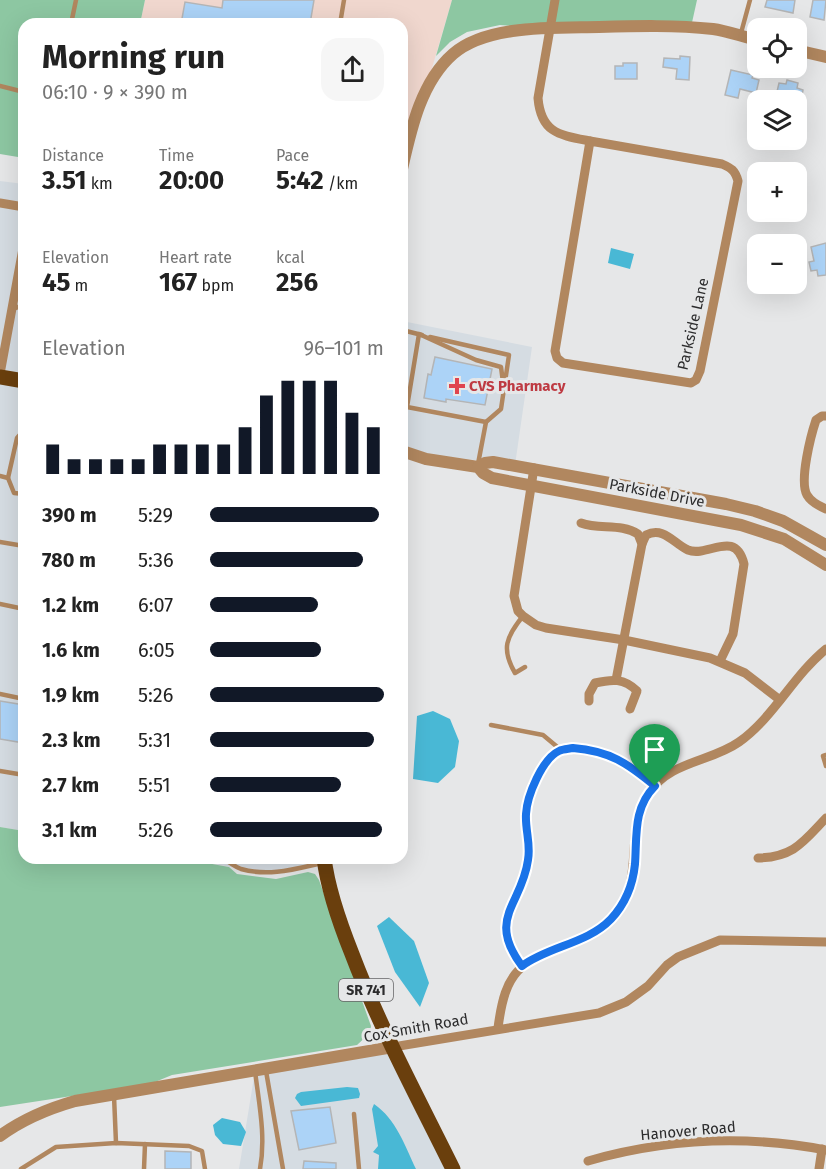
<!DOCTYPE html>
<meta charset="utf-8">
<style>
body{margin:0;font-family:"Fira Sans",sans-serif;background:#f6f6f6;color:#222;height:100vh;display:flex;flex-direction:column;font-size:22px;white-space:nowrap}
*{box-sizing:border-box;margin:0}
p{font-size:20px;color:#767676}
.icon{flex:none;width:33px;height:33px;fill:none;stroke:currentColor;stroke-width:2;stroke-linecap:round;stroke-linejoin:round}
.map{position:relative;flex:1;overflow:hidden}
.sheet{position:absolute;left:18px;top:18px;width:390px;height:846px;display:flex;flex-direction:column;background:#fff;border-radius:18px;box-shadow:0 6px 24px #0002}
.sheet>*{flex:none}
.tools{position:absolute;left:747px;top:18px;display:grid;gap:12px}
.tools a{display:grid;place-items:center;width:60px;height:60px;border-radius:12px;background:#fff;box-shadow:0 6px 24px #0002;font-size:30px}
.pin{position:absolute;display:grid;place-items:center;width:51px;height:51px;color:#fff;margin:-62px -26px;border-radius:50% 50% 50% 0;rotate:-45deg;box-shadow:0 0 6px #0007}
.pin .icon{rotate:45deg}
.round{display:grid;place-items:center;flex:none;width:63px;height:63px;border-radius:18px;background:#f6f6f6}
.summary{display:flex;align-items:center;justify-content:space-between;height:102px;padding:0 24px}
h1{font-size:33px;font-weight:700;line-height:45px}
.figures{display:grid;grid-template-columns:repeat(3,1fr);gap:9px;height:102px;padding:6px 24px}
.figures div{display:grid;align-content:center}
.figures b{font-size:26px;font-weight:700}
.figures small{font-size:16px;font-weight:400}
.figures p{font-size:16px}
.chart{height:168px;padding:12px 24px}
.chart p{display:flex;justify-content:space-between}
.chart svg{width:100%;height:108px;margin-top:6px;stroke:#111827;stroke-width:6}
ul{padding:0 24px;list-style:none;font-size:20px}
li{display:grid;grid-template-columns:96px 72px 1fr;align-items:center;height:45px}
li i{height:15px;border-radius:8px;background:#111827}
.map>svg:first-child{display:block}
.built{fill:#d5dce2}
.industrial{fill:#f0d7ce}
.green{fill:#8dc7a2}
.water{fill:#49b8d5}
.building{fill:#acd3f7;stroke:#b4b5b6;stroke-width:1.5}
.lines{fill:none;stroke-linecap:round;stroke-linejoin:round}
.service{stroke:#b1875f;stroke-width:4.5}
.minor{stroke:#b1875f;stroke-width:9}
.tertiary{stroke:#b1875f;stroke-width:12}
.primary{stroke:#6a3f0d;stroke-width:15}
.route-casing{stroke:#fff;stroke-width:12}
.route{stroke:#1a73e8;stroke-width:8}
.health-dot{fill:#e0444e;stroke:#e6e7e8;stroke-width:2}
.labels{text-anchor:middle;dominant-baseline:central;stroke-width:6;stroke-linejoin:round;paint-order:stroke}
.shield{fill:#e6e7e8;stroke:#646465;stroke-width:1.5}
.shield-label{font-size:14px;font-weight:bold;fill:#2c2c2d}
.street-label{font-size:15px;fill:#2c2c2d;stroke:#e6e7e8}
.health-label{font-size:15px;font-weight:bold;fill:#be3a42;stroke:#e6e7e8;text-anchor:start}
</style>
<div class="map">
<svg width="826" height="1169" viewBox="0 0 826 1169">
<rect width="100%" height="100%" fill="#e6e7e8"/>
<g class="built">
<polygon points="0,181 24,184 24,831 0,827"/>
<polygon points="402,321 532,347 515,465 402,451"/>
<polygon points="179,858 324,858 325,863 272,874"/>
<polygon points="393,1047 453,1169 239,1169 255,1071"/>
</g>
<polygon class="industrial" points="145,0 452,0 402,170 402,24 140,24"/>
<g class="green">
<polygon points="0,0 145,0 140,24 24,24 24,158 0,154"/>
<polygon points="452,0 697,0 691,27 550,29 500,25 467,32 450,42 436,56"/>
<polygon points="0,827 24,831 24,858 179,858 229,867 237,874 276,879 308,872 315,874 319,880 371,1026 370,1033 357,1045 172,1075 150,1084 0,1107"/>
</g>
<g class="water">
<polygon points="611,248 634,254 630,269 608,263"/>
<polygon points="433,711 450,719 459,741 455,767 438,783 413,779 417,716"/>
<polygon points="389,917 414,941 429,983 420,1007 395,972 377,926"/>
<polygon points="347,1087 358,1088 360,1094 359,1098 301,1106 295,1098 297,1094 301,1092"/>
<path d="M374,1104C396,1119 405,1146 416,1169H378L379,1155L373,1152L378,1146L372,1109Z"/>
<polygon points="222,1118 240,1122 246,1132 241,1146 223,1144 215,1135 213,1125"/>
</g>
<g class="building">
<polygon points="223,0 314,0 310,24 181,24 185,2 222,8"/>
<polygon points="767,0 795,0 793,13 765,7"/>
<polygon points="813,0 826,0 824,20 810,17"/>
<polygon points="680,56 690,57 689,80 676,79 677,69 663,67 664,58 680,59"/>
<polygon points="623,63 637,63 637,79 615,79 615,66 623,66"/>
<polygon points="731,70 753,75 752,78 759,80 756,93 740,89 738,98 725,95"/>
<polygon points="787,80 798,83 797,88 803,90 801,101 776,96 779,83 786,84"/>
<polygon points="826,243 826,275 818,276 817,270 811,271 809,262 814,261 811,247"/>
<polygon points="435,357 492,369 485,405 446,399 446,402 424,398 428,374 431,375"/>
<polygon points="0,701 24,705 24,743 0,739"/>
<polygon points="330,1107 336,1143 299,1150 291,1111"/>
<polygon points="165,1151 191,1152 191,1169 165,1169"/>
<polygon points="304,1161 336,1163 336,1169 303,1169"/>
</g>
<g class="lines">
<g class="service">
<polyline points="71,24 76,0"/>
<polyline points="340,24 344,0"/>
<polyline points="741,33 750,0"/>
<polyline points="0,86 24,92"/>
<polyline points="12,309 24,305"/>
<polyline points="402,330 422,335"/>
<polyline points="430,337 509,355 501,409 486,422 478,464"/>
<polyline points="486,422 407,407 419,334 476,360 501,367 504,390"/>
<polyline points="0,476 8,478 14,493 24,494"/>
<polyline points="8,478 17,438 24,430"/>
<polyline points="0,542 24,546"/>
<polyline points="0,604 24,609"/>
<path d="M523,616C506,637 501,649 515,673L525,667"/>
<polyline points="0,694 24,699"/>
<polyline points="491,725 543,735 561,750"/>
<polyline points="826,755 823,756 826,766"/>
<polyline points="0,771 24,775"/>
<path d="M219,858C228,860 233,866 241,869C269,877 295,869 322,863"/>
<path d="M255,1071C259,1104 266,1136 260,1169"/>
<polyline points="266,1071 283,1169"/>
<polyline points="114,1096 116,1143"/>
<polyline points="354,1114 359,1169"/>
<polyline points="21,1169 56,1147 116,1143 189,1146 202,1151 205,1169"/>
<polyline points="144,1169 145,1144"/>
</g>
<g class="minor">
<path d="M555,0L538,98C541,133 559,135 590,141"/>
<path d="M590,141L722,164C731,168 735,170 738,181L700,371L696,380L691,383L563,363L557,358L555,351Z"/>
<polyline points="0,203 24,207"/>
<polyline points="0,374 24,243"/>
<path d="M826,416H822L816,420C811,435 799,481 807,495C811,502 819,506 826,509"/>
<polyline points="534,468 514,596 518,611 523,616 536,625 546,628 624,640 710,658 745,673 780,700"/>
<path d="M581,523C599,530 621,523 638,534L642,544L616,680"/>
<path d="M642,544L646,535C664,526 674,544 688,550C708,558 735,528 744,564L733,634L720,661"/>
<path d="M589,701V694L595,683C612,679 624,678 637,691L630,709"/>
<path d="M758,858C794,857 803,842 826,818"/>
<path d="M522,966C486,918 522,905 528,859C531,841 524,823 527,804C530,791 536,778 544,767C548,762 551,756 556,753C562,748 571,748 578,749C610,751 631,766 655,786"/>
<path d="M498,1028C506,966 521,963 575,941C588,936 600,930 610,920C649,880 621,835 649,793C670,761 711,762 739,742C774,717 793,676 826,649"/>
<polyline points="393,1047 599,1013 626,1002 648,986 667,965 678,957 720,940 826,942"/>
<path d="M588,1161C665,1139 747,1135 826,1150"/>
<polyline points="819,1169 822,1149"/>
</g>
<g class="tertiary">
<polyline points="796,50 826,57"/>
<path d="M402,169C411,129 421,82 453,54C487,24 557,28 599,27C637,26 675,25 713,29C728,31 743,37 758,40"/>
<polyline points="402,451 426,459 478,467 483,473 492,478 741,525 784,539 826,565"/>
<polyline points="478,467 485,463 493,462 726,504 755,511 783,521 826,545"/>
<path d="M0,1136C23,1119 47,1109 75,1101L393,1047"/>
</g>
<g class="primary">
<polyline points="0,377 24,381"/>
<path d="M324,858C328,891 340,924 352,954C380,1028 418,1098 453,1169"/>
</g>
</g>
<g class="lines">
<defs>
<path id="route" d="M573,748C610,751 627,763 655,786C633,808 637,836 635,864C633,884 625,904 611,919C587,944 549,946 522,966C486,918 522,905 528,860C531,844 525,830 526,814C527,796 542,759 559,751C563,749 568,749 573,748Z"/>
</defs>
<use href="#route" class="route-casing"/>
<use href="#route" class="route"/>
</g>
<path class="health-dot" d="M454 377h6v6h6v6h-6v6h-6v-6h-6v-6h6z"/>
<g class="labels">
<rect class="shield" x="339" y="979" width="54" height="22" rx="4.5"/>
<g class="shield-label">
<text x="366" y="990">SR 741</text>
</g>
<g class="street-label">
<text transform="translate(693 324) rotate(-77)">Parkside Lane</text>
<text transform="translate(657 493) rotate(11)">Parkside Drive</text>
<text transform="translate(416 1028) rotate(-10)">Cox Smith Road</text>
<text transform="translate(688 1131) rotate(-5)">Hanover Road</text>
</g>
<g class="health-label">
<text x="469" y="386">CVS Pharmacy</text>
</g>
</g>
</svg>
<div class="tools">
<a><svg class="icon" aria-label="locate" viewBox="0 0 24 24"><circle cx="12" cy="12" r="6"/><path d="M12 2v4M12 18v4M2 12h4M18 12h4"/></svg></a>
<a><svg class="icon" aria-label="layers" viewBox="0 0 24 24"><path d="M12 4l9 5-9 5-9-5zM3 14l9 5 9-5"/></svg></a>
<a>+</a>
<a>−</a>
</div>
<div class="pin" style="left:655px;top:786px;background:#1e9e55"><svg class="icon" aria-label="arrive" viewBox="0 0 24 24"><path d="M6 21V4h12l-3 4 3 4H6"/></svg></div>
<section class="sheet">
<div class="summary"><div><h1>Morning run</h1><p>06:10 · 9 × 390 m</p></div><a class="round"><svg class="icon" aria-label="share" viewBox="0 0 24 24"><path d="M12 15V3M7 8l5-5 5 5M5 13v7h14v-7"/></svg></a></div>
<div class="figures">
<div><p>Distance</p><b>3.51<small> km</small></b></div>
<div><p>Time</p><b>20:00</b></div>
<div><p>Pace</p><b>5:42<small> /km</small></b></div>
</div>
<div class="figures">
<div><p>Elevation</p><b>45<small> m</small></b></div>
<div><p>Heart rate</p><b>167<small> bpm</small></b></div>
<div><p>kcal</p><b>256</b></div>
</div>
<div class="chart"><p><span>Elevation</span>96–101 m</p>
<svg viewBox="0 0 160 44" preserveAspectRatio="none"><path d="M5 44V32M15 44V38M25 44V38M35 44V38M45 44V38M55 44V32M65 44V32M75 44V32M85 44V32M95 44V25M105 44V12M115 44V6M125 44V6M135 44V6M145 44V19M155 44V25"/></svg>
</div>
<ul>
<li><b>390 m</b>5:29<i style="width:97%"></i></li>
<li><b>780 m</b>5:36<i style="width:88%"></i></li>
<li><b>1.2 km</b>6:07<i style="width:62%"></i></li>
<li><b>1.6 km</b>6:05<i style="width:64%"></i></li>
<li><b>1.9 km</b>5:26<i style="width:100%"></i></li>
<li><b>2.3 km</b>5:31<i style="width:94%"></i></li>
<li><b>2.7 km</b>5:51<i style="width:75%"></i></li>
<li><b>3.1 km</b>5:26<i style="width:99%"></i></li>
</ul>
</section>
</div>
